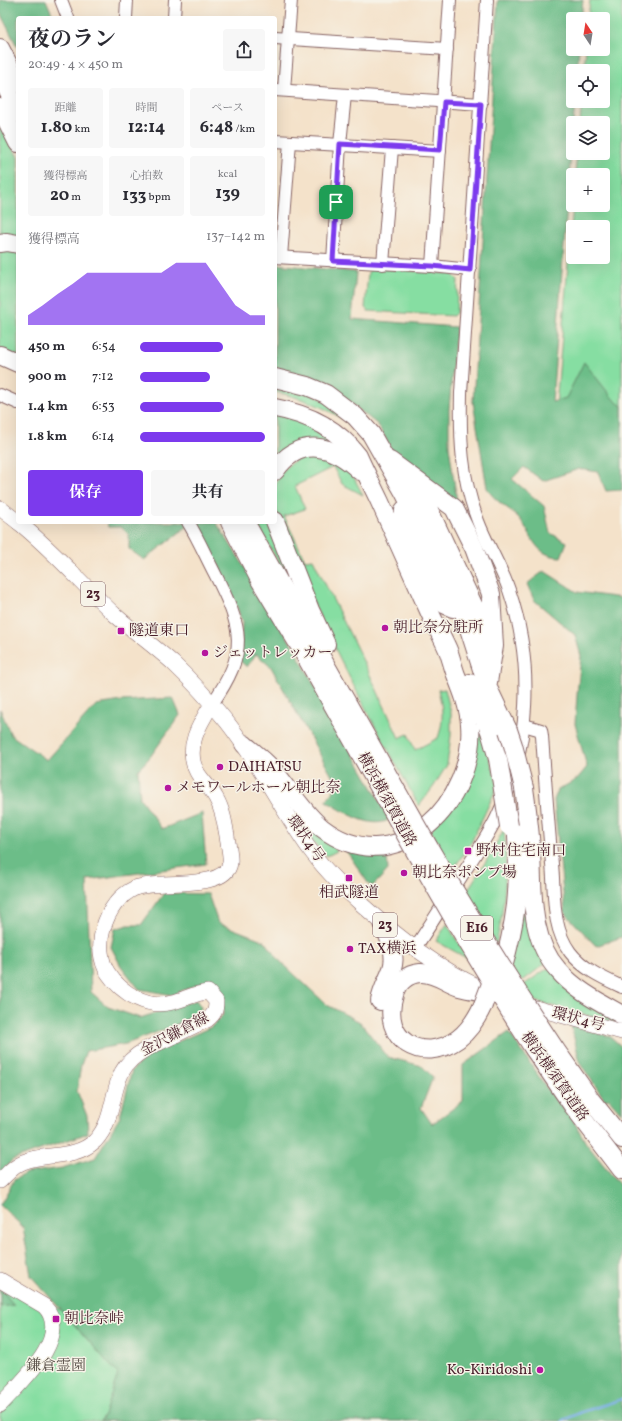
<!DOCTYPE html>
<html lang="ja">
<meta charset="utf-8">
<style>
body{margin:0;font-family:Vollkorn,"Noto Serif JP",serif;background:#f7f7f7;color:#2b2b33;height:100vh;display:flex;flex-direction:column;font-size:15px;white-space:nowrap}
*{box-sizing:border-box;margin:0}
p{font-size:13px;color:#7c7c81}
.icon{flex:none;width:22px;height:22px;fill:none;stroke:currentColor;stroke-width:2;stroke-linecap:round;stroke-linejoin:round}
.map{position:relative;flex:1;overflow:hidden}
.sheet{position:absolute;left:16px;top:16px;width:261px;height:508px;display:flex;flex-direction:column;background:#fff;border-radius:4px;box-shadow:0 4px 16px #0002}
.sheet>*{flex:none}
.needle{width:26px;rotate:348deg}
.buttons{position:absolute;left:566px;top:12px;display:grid;gap:8px}
.buttons a{display:grid;place-items:center;width:44px;height:44px;border-radius:4px;background:#fff;box-shadow:0 4px 16px #0002;font-size:20px}
.pin{position:absolute;display:grid;place-items:center;width:34px;height:34px;color:#fff;margin:-17px;border-radius:8px;box-shadow:0 2px 6px #0006}
.round{display:grid;place-items:center;flex:none;width:42px;height:42px;border-radius:4px;background:#f7f7f7}
.summary{display:flex;align-items:center;justify-content:space-between;height:68px;padding:0 12px}
h1{font-size:22px;font-weight:700;line-height:30px}
.stats{display:grid;grid-template-columns:repeat(3,1fr);gap:6px;height:68px;padding:4px 12px}
.stats div{display:grid;align-content:center;border-radius:4px;background:#f7f7f7;text-align:center}
.stats b{font-size:17px;font-weight:700}
.stats small{font-size:11px;font-weight:400}
.stats p{font-size:11px}
.chart{height:112px;padding:8px 12px}
.chart p{display:flex;justify-content:space-between}
.chart svg{width:100%;height:72px;margin-top:4px;fill:#7c3aed;opacity:.7}
.primary-button{display:flex;gap:8px;margin-top:auto;padding:8px 12px}
.primary-button a{flex:1;height:46px;border-radius:4px;background:#7c3aed;color:#fff;font-size:16px;font-weight:700;line-height:46px;text-align:center}
.primary-button a+a{background:#f7f7f7;color:#2b2b33}
ul{padding:0 12px;list-style:none;font-size:13px}
li{display:grid;grid-template-columns:64px 48px 1fr;align-items:center;height:30px}
li i{height:10px;border-radius:5px;background:#7c3aed}
.map>svg:first-child{display:block}
.green{fill:#86dea2;stroke:#687e66;fill-rule:evenodd}
.forest{fill:#6cbd88;stroke:#5b6e5a}
.lines{fill:none;stroke-linecap:round;stroke-linejoin:round}
.stream{stroke:#7baee8;stroke-width:2.5}
.minor-casing{stroke:#866363;stroke-width:14}
.major-casing{stroke:#866363;stroke-width:16}
.highway-casing{stroke:#866363;stroke-width:20}
.minor{stroke:#fff;stroke-width:12}
.major{stroke:#fff;stroke-width:15}
.highway{stroke:#fff;stroke-width:18}
.highway-bridge-casing{stroke:#866363;stroke-width:20;stroke-linecap:butt}
.highway-bridge{stroke:#fff;stroke-width:18}
.route-casing{stroke:#fff;stroke-width:8}
.route{stroke:#7c3aed;stroke-width:5}
.poi-dot{fill:#b5179e;stroke:#f7f3e8;stroke-width:1.5}
.labels{text-anchor:middle;dominant-baseline:central;stroke-width:3;stroke-linejoin:round;paint-order:stroke}
.shield{fill:#f7f3e8;stroke:#7e5f64;stroke-width:1}
.shield-label{font-size:14px;font-weight:bold;fill:#4a1f2b}
.poi-label{font-size:15px;fill:#4a1f2b;stroke:#f7f3e8;text-anchor:start}
.street-label{font-size:15px;fill:#4a1f2b;stroke:#f7f3e8}
.park-label{font-size:15px;fill:#594f49;stroke:#f7f3e8}
</style>
<div class="map">
<svg width="622" height="1421" viewBox="0 0 622 1421">
<rect width="100%" height="100%" fill="#f7f3e8"/>
<filter id="ink" filterUnits="userSpaceOnUse"><feTurbulence type="fractalNoise" baseFrequency=".025" numOctaves="2"/><feDisplacementMap in="SourceGraphic" scale="8" xChannelSelector="R" yChannelSelector="G"/><feConvolveMatrix kernelMatrix="1 2 1 2 8 2 1 2 1" color-interpolation-filters="sRGB"/></filter>
<filter id="wash" filterUnits="userSpaceOnUse"><feTurbulence type="fractalNoise" baseFrequency=".012" numOctaves="4" result="noise"/><feDisplacementMap in="SourceGraphic" scale="16" xChannelSelector="R" yChannelSelector="G"/><feGaussianBlur stdDeviation="0.9" result="paint"/><feColorMatrix in="noise" values="0 0 0 0 0 0 0 0 0 0 0 0 0 0 0 0 0 1.4 0 .05"/><feComposite in="paint" operator="in"/></filter>
<g filter="url(#wash)">
<rect width="100%" height="100%" fill="#f4e2ca"/>
<g class="green">
<path d="M590,0H622V426L555,418L573,205H603V175H575L577,153H603V123H580L582,101H603V71H584L586,49H603V19H588ZM573,227H603V257H573Z"/>
<polygon points="0,125 18,157 18,237 0,236"/>
<polygon points="0,247 18,248 18,356 0,349"/>
<polygon points="372,268 452,274 458,280 456,313 453,316 368,311 365,308 368,272"/>
<path d="M275,384L315,395L346,414L360,435C355,430 350,424 344,420C323,406 299,397 275,392Z"/>
<polygon points="275,413 299,417 347,450 275,462"/>
<path d="M314,453L331,456L353,476L363,495L342,484L333,467L295,486L305,509L284,516L305,560L313,559L369,673L399,738L408,734L415,750L438,738C444,720 443,709 438,690L445,689L451,713V735L447,765L434,786L419,806C371,719 322,632 287,539C282,525 271,502 275,487C281,466 296,458 314,453Z"/>
<polygon points="256,522 270,522 290,572 286,575 282,569"/>
<polygon points="466,684 498,785 471,843 452,871 431,830 468,774"/>
<polygon points="288,799 337,842 333,846 337,851 327,856 308,837"/>
<path d="M504,829C508,868 505,907 496,945L465,894L490,855Z"/>
<polygon points="522,847 547,962 524,980 518,978 508,964"/>
<polygon points="447,924 468,959 436,941"/>
<polygon points="551,966 622,1019 622,1025 531,1000 522,986"/>
<polygon points="0,1289 97,1322 159,1421 0,1421"/>
</g>
<g class="forest">
<polygon points="0,0 46,0 54,18 18,18 18,48 0,13"/>
<path d="M498,0H583L581,19H573V49H579L577,71H573V101H575L552,402L566,398L584,362L614,400L622,406V490L606,491L598,472L579,469L543,481L524,467L512,479L544,506L550,533L567,542L561,557C531,556 533,531 516,515C506,506 493,500 487,488L473,402Z"/>
<polygon points="275,264 356,272 352,319 456,327 449,409 449,446 457,502 393,453 378,425 328,385 275,367"/>
<polygon points="107,522 193,522 144,560 129,549 129,535 121,527 108,527"/>
<path d="M196,522H216L274,613L390,819C372,831 343,811 326,801L337,785L271,667L256,654L247,667L240,661L242,622L231,590Z"/>
<polygon points="544,571 577,592 622,598 622,937 596,946 565,913 554,800 558,790 577,779 587,767 575,724 577,695 581,656 575,635 534,600 527,584"/>
<polygon points="173,698 180,715 150,757 138,770 140,798 162,829 202,813 206,864 87,880 91,992 108,1007 140,1018 196,1000 201,1007 199,1016 126,1044 86,1051 81,1065 77,1091 87,1116 88,1133 12,1160 0,1175 0,709 11,735 47,760 96,705 122,701"/>
<polygon points="343,846 390,850 387,858 388,870 374,885 370,886"/>
<polygon points="164,893 208,894 218,923 265,941 279,960 327,1005 360,1022 388,1057 422,1066 433,1077 421,1108 432,1124 463,1101 463,1065 509,1032 548,1090 572,1118 586,1143 622,1188 622,1421 101,1421 104,1415 118,1374 31,1276 23,1227 0,1205 14,1180 26,1173 62,1168 95,1158 120,1117 132,1070 148,1055 211,1027 223,1015 223,998 209,985 200,983 172,995 139,989 121,966 111,947 115,929 128,925 141,925"/>
<polygon points="571,1025 611,1037 622,1047 622,1114 609,1099 605,1100 580,1063"/>
<polygon points="0,1288 14,1305 0,1307"/>
</g>
<g class="lines">
<polyline class="stream" points="562,1421 582,1412 622,1399"/>
</g>
</g>
<g filter="url(#ink)">
<g class="lines">
<defs>
<g id="minor">
<polyline points="61,0 68,18"/>
<polyline points="126,18 127,0"/>
<polyline points="174,18 175,0"/>
<polyline points="275,38 447,49"/>
<polyline points="275,90 481,104"/>
<polyline points="284,90 291,0"/>
<polyline points="275,141 440,151"/>
<polyline points="275,257 432,266 470,270"/>
<polyline points="281,257 290,142"/>
<polyline points="333,261 340,144 345,95"/>
<polyline points="383,264 392,148"/>
<polyline points="432,266 450,0"/>
<polyline points="0,395 18,403"/>
<path d="M188,522C198,538 206,557 215,574C243,629 249,651 212,704"/>
<path d="M524,725L541,730L542,736C545,779 548,821 552,864C555,893 551,926 570,952C583,969 603,978 622,987"/>
<path d="M415,948C431,924 446,900 461,877C473,857 487,838 497,817C531,747 534,663 509,590C501,566 487,545 478,521C461,476 460,440 461,393L487,0"/>
</g>
<g id="major">
<polyline points="0,508 18,522"/>
<path d="M18,522C53,550 82,584 114,614C133,631 154,646 173,663C192,681 210,701 227,722C258,761 279,806 308,847C323,868 341,886 360,903C395,935 435,966 479,987"/>
<polyline points="521,1004 622,1032"/>
<path d="M0,1181C7,1174 13,1166 23,1162C47,1152 74,1160 95,1141C112,1123 111,1100 119,1079C127,1054 153,1046 174,1036C185,1030 196,1025 207,1020C215,1014 216,1010 216,1001L208,992C195,993 185,999 173,1002C148,1009 122,994 108,973C100,961 99,943 103,929C108,912 118,896 135,888C156,879 226,891 230,863C231,855 228,845 227,836C225,824 223,810 216,798C211,788 202,781 197,772C184,748 200,723 212,704"/>
<path d="M0,1280L44,1306C74,1336 20,1383 0,1405"/>
</g>
<g id="highway">
<polyline points="0,48 18,83"/>
<polyline points="0,74 18,112"/>
<polyline points="0,107 18,143"/>
<polyline points="0,243 7,242 18,244"/>
<polyline points="0,355 18,363"/>
<polyline points="275,378 307,386 326,394 355,416 371,434 404,492 463,610 488,688 508,730"/>
<polyline points="390,461 454,508 474,548 491,594 494,646 488,682"/>
<path d="M275,471C300,435 333,445 360,471"/>
<polyline points="416,482 483,626 486,641"/>
<polyline points="404,510 403,526 427,570 444,604 453,608"/>
<polyline points="275,521 310,610 326,644"/>
<polyline points="230,522 260,580 301,648 392,810"/>
<polyline points="245,522 404,804"/>
<polyline points="470,683 490,731 498,759"/>
<path d="M244,744C253,752 264,760 272,769C289,788 302,812 322,828C356,854 394,853 427,826C456,802 473,761 470,724C469,707 462,690 456,675C453,667 451,658 448,650C443,638 436,626 430,613C413,576 397,539 380,502C373,487 365,472 358,456C338,429 308,414 275,408"/>
<path d="M524,788C527,809 530,830 531,851C533,891 529,938 558,970C575,990 599,1002 622,1015"/>
<path d="M500,978C507,954 513,930 516,905C519,876 518,847 516,818"/>
<path d="M380,1001C382,990 388,980 392,969C397,953 389,938 383,923"/>
<path d="M483,1005C477,1018 470,1030 458,1039C422,1065 380,1040 394,995C397,983 407,974 420,973C435,972 446,983 459,987C469,990 481,991 492,993"/>
<polyline points="534,1049 573,1106 622,1170"/>
<polyline points="555,1049 590,1099 622,1139"/>
</g>
</defs>
<use href="#minor" class="minor-casing"/>
<use href="#major" class="major-casing"/>
<use href="#highway" class="highway-casing"/>
<use href="#minor" class="minor"/>
<use href="#major" class="major"/>
<use href="#highway" class="highway"/>
<defs>
<g id="highway-bridge">
<polyline points="508,730 513,745 524,788"/>
<polyline points="498,759 509,826"/>
<path d="M404,804C451,888 502,969 555,1049"/>
<path d="M392,810C437,892 484,972 534,1049"/>
<polyline points="483,1005 494,976"/>
</g>
</defs>
<use href="#highway-bridge" class="highway-bridge-casing"/>
<use href="#highway-bridge" class="highway-bridge"/>
</g>
</g>
<g class="lines" filter="url(#ink)">
<defs>
<polygon id="route" points="444,102 481,104 470,270 432,266 333,261 340,144 440,150"/>
</defs>
<use href="#route" class="route-casing"/>
<use href="#route" class="route"/>
</g>
<g class="poi-dot">
<circle cx="385" cy="628" r="4"/>
<rect x="117" y="627" width="8" height="8" rx="2"/>
<circle cx="205" cy="653" r="4"/>
<circle cx="220" cy="767" r="4"/>
<circle cx="168" cy="788" r="4"/>
<rect x="464" y="847" width="8" height="8" rx="2"/>
<circle cx="404" cy="873" r="4"/>
<rect x="345" y="874" width="8" height="8" rx="2"/>
<circle cx="350" cy="949" r="4"/>
<rect x="52" y="1315" width="8" height="8" rx="2"/>
<circle cx="540" cy="1370" r="4"/>
</g>
<g class="labels">
<g class="shield">
<rect x="81" y="582" width="24" height="24" rx="3"/>
<rect x="373" y="913" width="24" height="24" rx="3"/>
<rect x="461" y="916" width="32" height="24" rx="3"/>
</g>
<g class="shield-label">
<text x="93" y="594">23</text>
<text x="385" y="925">23</text>
<text x="477" y="928">E16</text>
</g>
<g class="poi-label">
<text x="393" y="628">朝比奈分駐所</text>
<text x="129" y="631">隧道東口</text>
<text x="213" y="653">ジェットレッカー</text>
<text x="228" y="767">DAIHATSU</text>
<text x="176" y="788">メモワールホール朝比奈</text>
<text x="476" y="851">野村住宅南口</text>
<text x="412" y="873">朝比奈ポンプ場</text>
<text x="349" y="893" text-anchor="middle">相武隧道</text>
<text x="358" y="949">TAX横浜</text>
<text x="64" y="1319">朝比奈峠</text>
<text x="532" y="1370" text-anchor="end">Ko-Kiridoshi</text>
</g>
<g class="street-label">
<text transform="translate(386 800) rotate(61)">横浜横須賀道路</text>
<text transform="translate(305 839) rotate(55)">環状4号</text>
<text transform="translate(578 1020) rotate(15)">環状4号</text>
<text transform="translate(175 1035) rotate(-28)">金沢鎌倉線</text>
<text transform="translate(554 1077) rotate(55)">横浜横須賀道路</text>
</g>
<g class="park-label">
<text x="56" y="1366">鎌倉霊園</text>
</g>
</g>
</svg>
<div class="buttons">
<a><svg class="needle" viewBox="-14 -14 28 28"><path d="M0-13l5 13h-10z" fill="#e53935"/><path d="M0 13l5-13h-10z" fill="#7c7c81"/></svg></a>
<a><svg class="icon" aria-label="locate" viewBox="0 0 24 24"><circle cx="12" cy="12" r="6"/><path d="M12 2v4M12 18v4M2 12h4M18 12h4"/></svg></a>
<a><svg class="icon" aria-label="layers" viewBox="0 0 24 24"><path d="M12 4l9 5-9 5-9-5zM3 14l9 5 9-5"/></svg></a>
<a>+</a>
<a>−</a>
</div>
<div class="pin" style="left:336px;top:202px;background:#1e9e55"><svg class="icon" aria-label="arrive" viewBox="0 0 24 24"><path d="M6 21V4h12l-3 4 3 4H6"/></svg></div>
<section class="sheet">
<div class="summary"><div><h1>夜のラン</h1><p>20:49 · 4 × 450 m</p></div><a class="round"><svg class="icon" aria-label="share" viewBox="0 0 24 24"><path d="M12 15V3M7 8l5-5 5 5M5 13v7h14v-7"/></svg></a></div>
<div class="stats">
<div><p>距離</p><b>1.80<small> km</small></b></div>
<div><p>時間</p><b>12:14</b></div>
<div><p>ペース</p><b>6:48<small> /km</small></b></div>
</div>
<div class="stats">
<div><p>獲得標高</p><b>20<small> m</small></b></div>
<div><p>心拍数</p><b>133<small> bpm</small></b></div>
<div><p>kcal</p><b>139</b></div>
</div>
<div class="chart"><p><span>獲得標高</span>137–142 m</p>
<svg viewBox="0 0 160 44" preserveAspectRatio="none"><path d="M0 44V38L10 32L20 25L30 19L40 12L50 12L60 12L70 12L80 12L90 12L100 6L110 6L120 6L130 19L140 32L150 38L160 38V44z"/></svg>
</div>
<ul>
<li><b>450 m</b>6:54<i style="width:66%"></i></li>
<li><b>900 m</b>7:12<i style="width:56%"></i></li>
<li><b>1.4 km</b>6:53<i style="width:67%"></i></li>
<li><b>1.8 km</b>6:14<i style="width:100%"></i></li>
</ul>
<div class="primary-button"><a>保存</a><a>共有</a></div>
</section>
</div>
